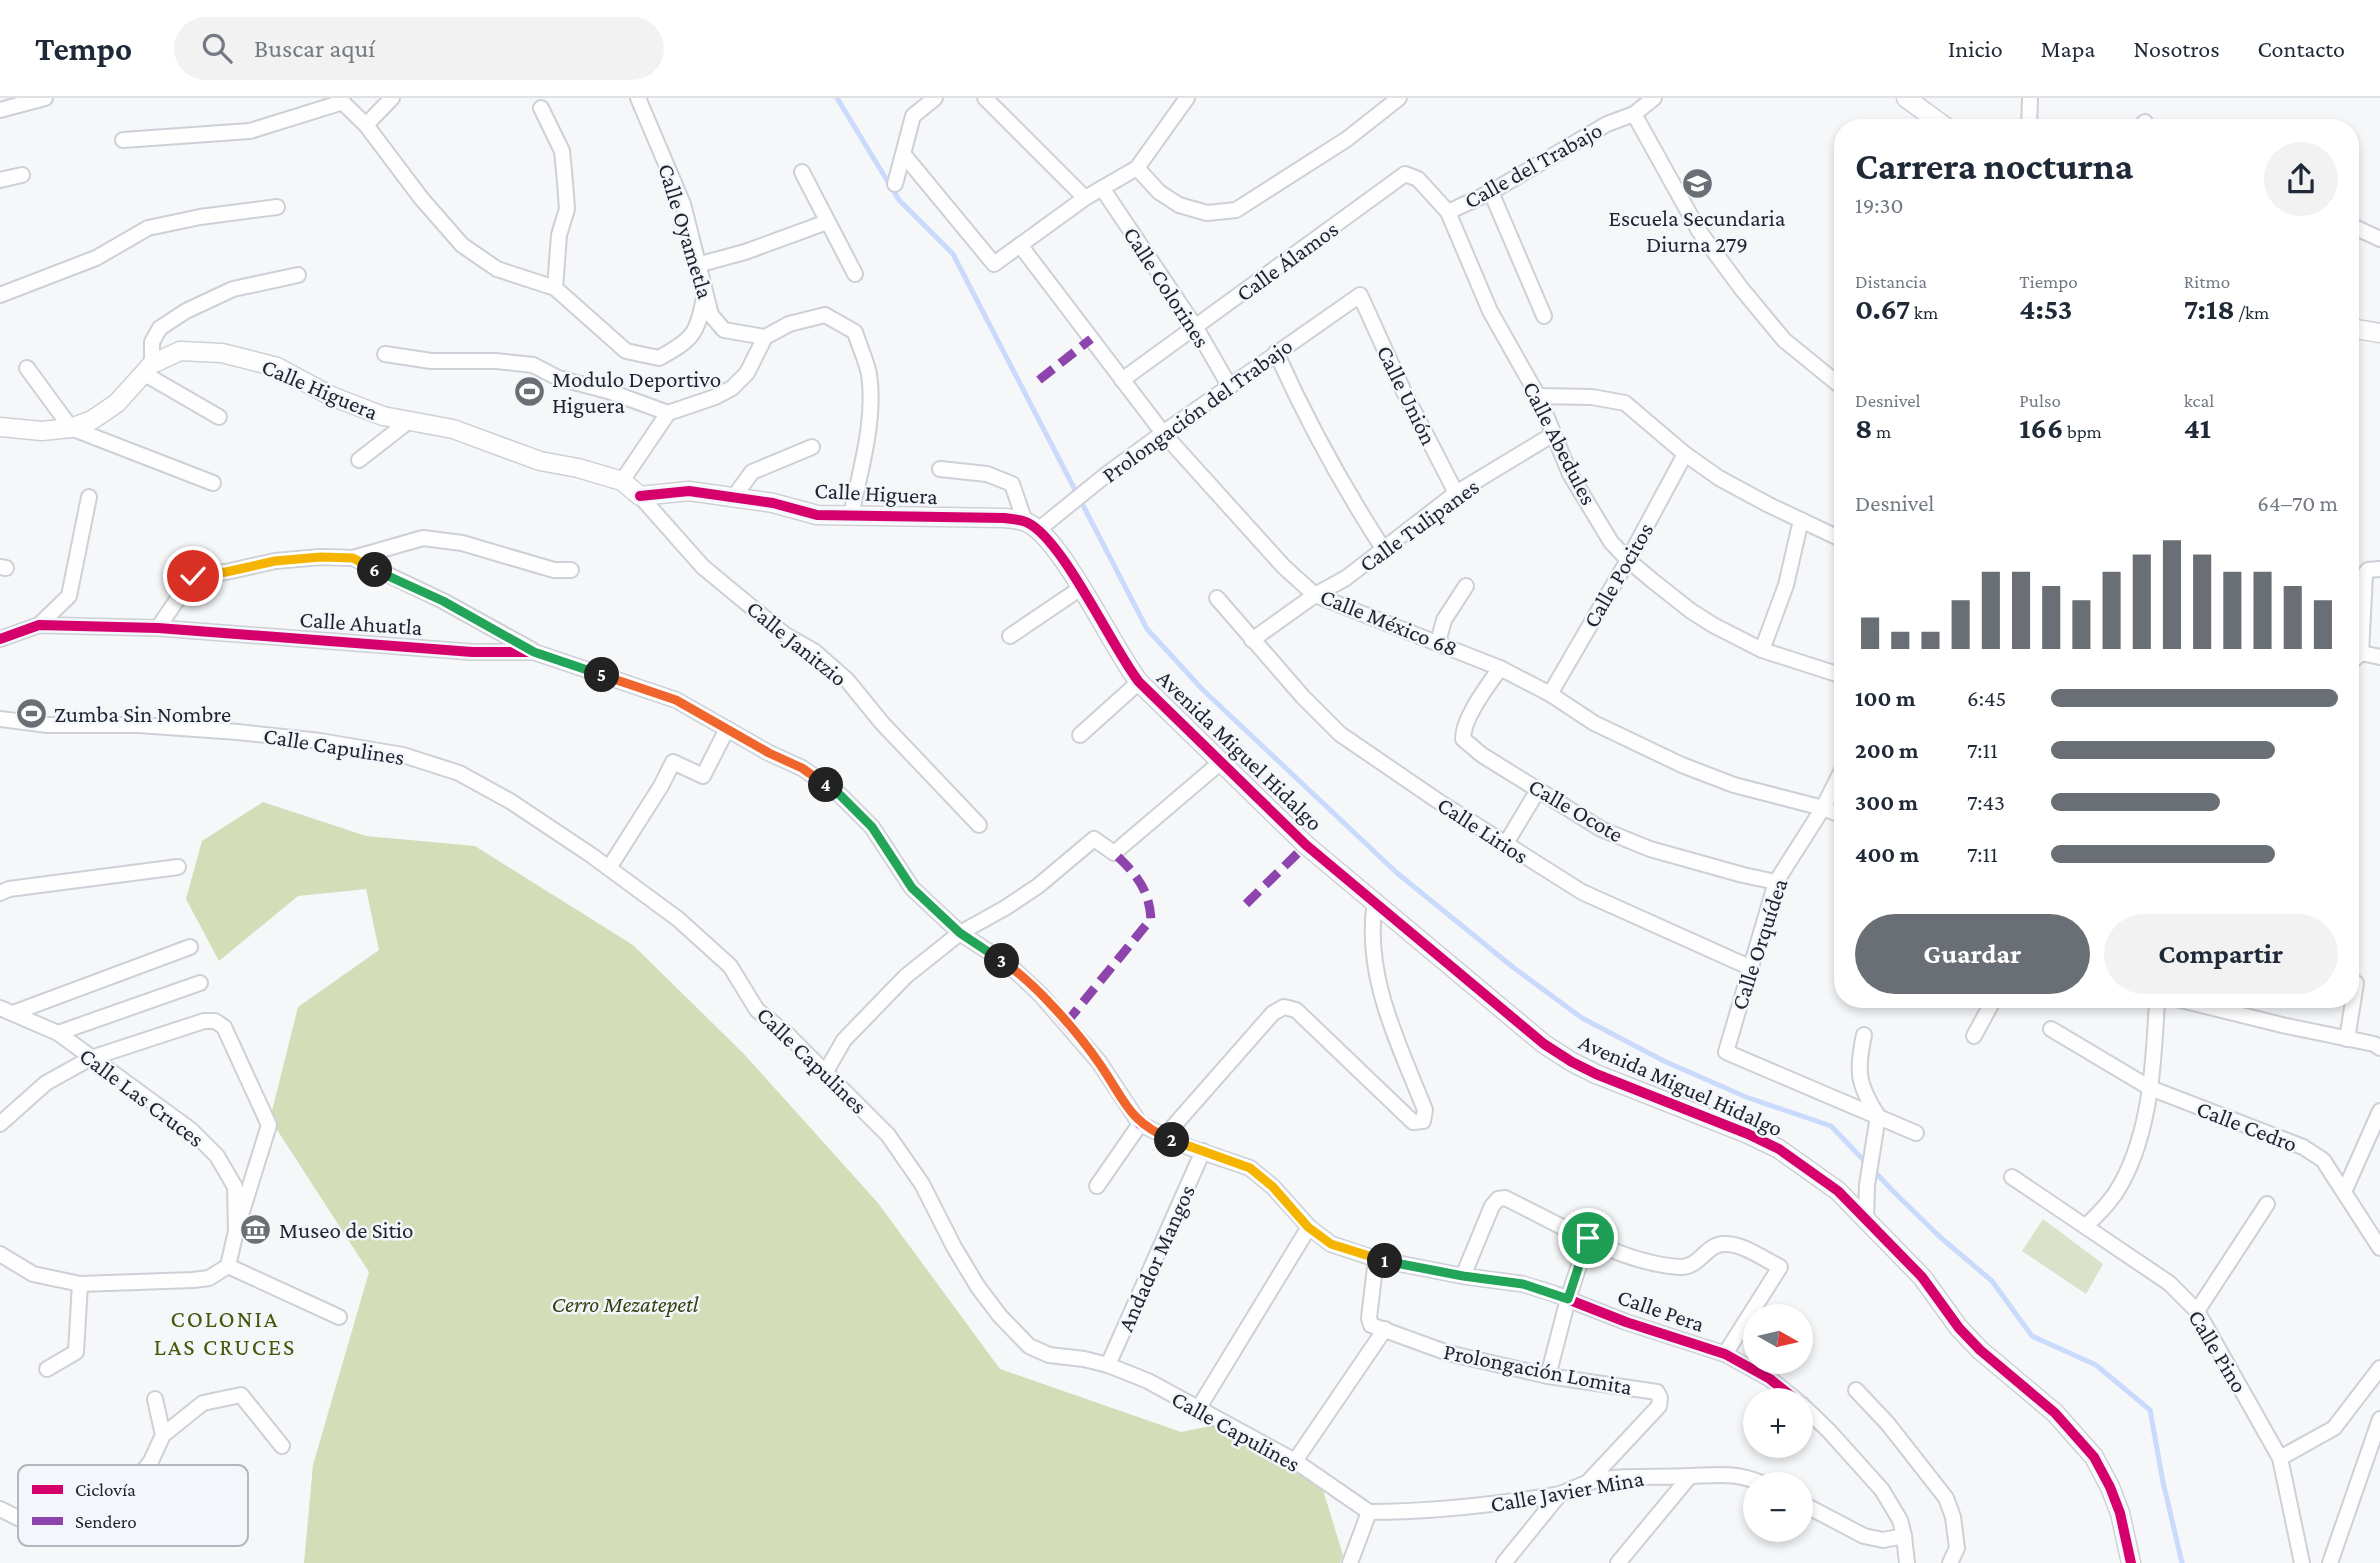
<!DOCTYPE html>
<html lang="es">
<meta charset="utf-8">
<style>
body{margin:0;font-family:"Crimson Pro",serif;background:#f2f2f3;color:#1f2937;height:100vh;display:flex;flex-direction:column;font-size:26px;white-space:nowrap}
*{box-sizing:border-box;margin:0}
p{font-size:23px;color:#747a83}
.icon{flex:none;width:38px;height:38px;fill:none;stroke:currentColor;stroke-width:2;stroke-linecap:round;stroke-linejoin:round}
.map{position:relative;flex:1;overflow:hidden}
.panel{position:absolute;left:1834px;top:21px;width:525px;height:889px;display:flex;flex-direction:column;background:#fff;border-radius:28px;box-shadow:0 4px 10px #0003}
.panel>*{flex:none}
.needle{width:46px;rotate:98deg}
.controls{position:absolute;left:1743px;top:1206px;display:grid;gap:14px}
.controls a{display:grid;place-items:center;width:70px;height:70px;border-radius:50%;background:#fff;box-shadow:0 4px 10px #0003;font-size:35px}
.pin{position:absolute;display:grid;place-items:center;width:60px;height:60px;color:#fff;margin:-30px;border:4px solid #fff;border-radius:50%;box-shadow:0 2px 7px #0007}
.km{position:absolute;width:35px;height:35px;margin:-18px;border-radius:50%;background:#222;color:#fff;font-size:19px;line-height:35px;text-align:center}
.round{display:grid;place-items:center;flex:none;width:74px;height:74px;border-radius:37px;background:#f2f2f3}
.head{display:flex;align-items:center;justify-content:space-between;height:119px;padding:0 21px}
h1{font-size:38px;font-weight:700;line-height:52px}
.metrics{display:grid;grid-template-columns:repeat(3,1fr);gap:10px;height:119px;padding:7px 21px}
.metrics div{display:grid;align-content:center}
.metrics b{font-size:30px;font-weight:700}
.metrics small{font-size:19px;font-weight:400}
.metrics p{font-size:19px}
.chart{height:196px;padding:14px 21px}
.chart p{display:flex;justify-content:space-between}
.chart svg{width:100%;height:126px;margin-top:7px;stroke:#6a6e75;stroke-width:6}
.action{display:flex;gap:14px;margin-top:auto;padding:14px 21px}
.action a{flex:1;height:80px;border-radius:42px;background:#6a6e75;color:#fff;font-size:28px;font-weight:700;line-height:80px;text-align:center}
.action a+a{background:#f2f2f3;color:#1f2937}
ul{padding:0 21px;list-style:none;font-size:23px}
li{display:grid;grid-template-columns:112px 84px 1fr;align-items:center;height:52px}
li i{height:18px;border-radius:9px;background:#6a6e75}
header{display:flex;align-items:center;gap:42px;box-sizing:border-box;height:98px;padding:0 35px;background:#fff;border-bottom:2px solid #e0e1e3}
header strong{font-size:33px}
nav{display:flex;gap:38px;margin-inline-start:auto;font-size:24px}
.search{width:490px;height:63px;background:#f2f2f3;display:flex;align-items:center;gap:18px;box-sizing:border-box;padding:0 24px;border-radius:38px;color:#747a83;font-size:26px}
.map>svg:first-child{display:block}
.green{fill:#dae2c9}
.forest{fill:#d3deb9}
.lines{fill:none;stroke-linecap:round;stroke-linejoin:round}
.stream{stroke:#c9dafd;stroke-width:5}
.minor-casing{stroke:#cdd0d6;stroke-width:18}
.tertiary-casing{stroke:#cdd0d6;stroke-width:21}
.minor{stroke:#fefefe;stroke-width:14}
.tertiary{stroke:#fefefe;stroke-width:18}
.quiet{stroke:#8e44ad;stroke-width:9;stroke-dasharray:18 9;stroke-linecap:butt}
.cycleway-casing{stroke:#f3f6fb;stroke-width:15}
.cycleway{stroke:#d6006c;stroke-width:10}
.split-1-casing{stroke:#fff;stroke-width:14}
.split-2-casing{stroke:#fff;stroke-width:14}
.split-3-casing{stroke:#fff;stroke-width:14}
.split-4-casing{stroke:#fff;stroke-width:14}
.split-5-casing{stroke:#fff;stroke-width:14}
.split-6-casing{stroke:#fff;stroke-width:14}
.split-7-casing{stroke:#fff;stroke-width:14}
.split-1{stroke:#22a559;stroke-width:9}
.split-2{stroke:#f5b400;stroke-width:9}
.split-3{stroke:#f0652b;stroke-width:9}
.split-4{stroke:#22a559;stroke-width:9}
.split-5{stroke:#f0652b;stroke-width:9}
.split-6{stroke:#22a559;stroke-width:9}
.split-7{stroke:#f5b400;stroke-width:9}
.labels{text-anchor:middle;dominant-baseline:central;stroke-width:5;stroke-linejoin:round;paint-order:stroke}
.street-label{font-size:23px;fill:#1f242e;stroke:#f3f6fb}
.poi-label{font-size:23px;fill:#1f242e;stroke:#f3f6fb;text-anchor:start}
.park-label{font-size:23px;font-style:italic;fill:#36410e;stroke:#f3f6fb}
.neighbourhood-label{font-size:24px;letter-spacing:2px;fill:#475705;stroke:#f3f6fb}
.key{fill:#f3f6fb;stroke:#b3b7be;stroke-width:2}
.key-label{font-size:19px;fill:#1f242e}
</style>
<header>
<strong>Tempo</strong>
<div class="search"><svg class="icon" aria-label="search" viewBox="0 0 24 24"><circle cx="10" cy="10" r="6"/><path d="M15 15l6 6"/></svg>Buscar aquí</div>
<nav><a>Inicio</a><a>Mapa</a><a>Nosotros</a><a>Contacto</a></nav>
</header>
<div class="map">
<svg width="2380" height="1465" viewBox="0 0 2380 1465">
<rect width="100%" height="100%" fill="#f5f7f9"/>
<polygon class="green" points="2043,1121 2103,1166 2086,1196 2022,1153"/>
<polygon class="forest" points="263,704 366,738 475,748 633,847 743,955 878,1105 1000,1271 1181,1334 1216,1327 1320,1382 1343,1457 1340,1465 304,1465 313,1367 369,1174 270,1021 298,909 379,852 366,791 298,798 219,863 186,801 202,743"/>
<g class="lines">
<polyline class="stream" points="837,0 899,102 953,156 1147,531 1203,592 1397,775 1514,870 1582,920 1664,963 1746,999 1831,1028 1895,1095 1940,1139 1992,1183 2032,1238 2096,1267 2150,1312 2163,1384 2182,1465"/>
<defs>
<g id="minor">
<path d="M338,0L366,27L421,100L462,147L497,171L555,190L626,253L659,260C692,242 698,236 704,198"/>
<path d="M638,0L683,106L711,217L724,232L765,239L789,226L825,217L855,234C859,247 866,262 869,276C876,322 860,372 851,418"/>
<polyline points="985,0 1085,100"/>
<polyline points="541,10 562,53 565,84 567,111 559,137 555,190"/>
<polyline points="0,12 45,0"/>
<polyline points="1634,16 1699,133 1741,190 1784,242 1843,290"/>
<polyline points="366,27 392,0"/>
<polyline points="2029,30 2030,0"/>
<polyline points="2139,30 2145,24"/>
<polyline points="123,42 250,33 343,4"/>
<polyline points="904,57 994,166 1085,100 1137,70 1187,0"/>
<polyline points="1137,70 1159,94 1179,107 1207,115 1236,112 1347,41 1399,0"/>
<polyline points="802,74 855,176"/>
<polyline points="0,82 22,77"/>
<polyline points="895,86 913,18 935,0"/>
<polyline points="1102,90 1196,230 1230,289"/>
<polyline points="1491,94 1544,218"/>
<polyline points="1448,114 1491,94 1607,26 1634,16 1654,0"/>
<polyline points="2350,127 2380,141"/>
<polyline points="1020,147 1163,335 1284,469 1315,497 1500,570 1550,596 1594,625 1682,667 1734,687 1823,710 1843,718"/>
<polyline points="697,167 745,154 827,124"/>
<polyline points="0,197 96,160 148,130 200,119 277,109"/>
<path d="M1276,254C1307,323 1343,389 1384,452"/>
<polyline points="385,256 431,263 496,263 533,267 558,280 608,293 668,315"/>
<polyline points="152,266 152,244 160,230 186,213 233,191 298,177"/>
<polyline points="27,270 71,330 213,385"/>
<polyline points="143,275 219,319"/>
<polyline points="1122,282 1405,76 1418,81 1448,114 1490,213 1538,298 1570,376 1611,444 1628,462 1653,483 1691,513 1713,527 1762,552 1843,578"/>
<polyline points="1538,298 1592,299 1625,305 1685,356 1719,380 1767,406 1843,442"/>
<polyline points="359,362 409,323"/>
<polyline points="940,371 987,376 1012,386 1025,424"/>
<polyline points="622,383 668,315 715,299 732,290 747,275 765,239"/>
<polyline points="640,398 703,469 784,536 814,553 847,582 882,625 979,727"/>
<polyline points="733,400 752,374 812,349"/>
<polyline points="1038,432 1107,376 1163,335 1360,197 1404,294 1456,395"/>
<polyline points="353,460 443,503 532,552"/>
<polyline points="0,469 6,470"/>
<polyline points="1217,500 1303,599 1340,636 1438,703 1582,794 1749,869"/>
<polyline points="39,527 69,498 89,399"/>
<polyline points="158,530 193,478 226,474 275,463 321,459 353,460 423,440 462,445 554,472 571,472"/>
<polyline points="1010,538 1081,490"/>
<polyline points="0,541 39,527 158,530 472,554 534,554 676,602 769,655 802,670 840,697 872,729 912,790 960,835 1009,867 1040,896 1099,964 1140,1026 1188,1049 1250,1070 1273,1089 1309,1129 1331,1146 1376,1161 1463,1178 1523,1186 1552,1195 1626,1224 1725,1256 1770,1281 1796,1302"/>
<polyline points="1252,542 1315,497 1346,480 1456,395 1552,337"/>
<polyline points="1438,544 1444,522 1466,488"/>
<polyline points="1762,552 1786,487 1801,422"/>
<polyline points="2361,555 2365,476 2368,472 2380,471"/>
<polyline points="2361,555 2380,559"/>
<polyline points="2350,565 2361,555"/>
<path d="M1500,570C1488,588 1463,619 1463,641L1482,657L1601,731L1650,751L1743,777L1776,784"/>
<polyline points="1550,596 1628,462 1685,356"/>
<polyline points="0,621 48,627 139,627 238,634 320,643 403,657 459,675 510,703 591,757 678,821 730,868 757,912 788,937 888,1037 922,1086 954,1149 978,1189 1000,1218 1029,1248 1049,1257 1084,1261 1108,1267 1148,1283 1295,1363 1369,1414"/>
<polyline points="1080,637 1139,584"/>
<polyline points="1843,670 1823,710 1776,784 1726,954 1916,1035"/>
<polyline points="1505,747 1538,692"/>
<polyline points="609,770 661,688 673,664 703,678 727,631"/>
<polyline points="0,795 9,791 178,769"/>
<polyline points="2177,901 2282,927 2374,946 2380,950"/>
<polyline points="0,910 58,935 191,1032 217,1058 235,1089 236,1133 228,1168"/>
<polyline points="13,915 190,849"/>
<polyline points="2051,931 2150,990 2303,1049 2323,1062 2380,1150"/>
<polyline points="58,935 200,885"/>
<path d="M1864,937C1856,974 1858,987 1878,1018L1867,1087L1866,1121"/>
<polyline points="1974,938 1994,901"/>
<polyline points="2347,941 2356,885"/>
<polyline points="825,975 844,942 906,878 960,835 1005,810 1038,788 1094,741 1114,755 1221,664"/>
<polyline points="0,1026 46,985 91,960 204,923 215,923 224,929 269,1027 236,1133"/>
<path d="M1164,1039L1273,915L1284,909L1296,912L1413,1024L1423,1023L1425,1012C1399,946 1363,877 1375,804"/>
<polyline points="2012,1079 2169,1185 2197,1213 2280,1360 2302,1465"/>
<polyline points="1097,1088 1140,1026"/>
<polyline points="2344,1094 2380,1013"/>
<path d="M2086,1128C2099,1115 2112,1103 2121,1086C2151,1032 2154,962 2157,901"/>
<polyline points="0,1156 33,1176 80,1186 193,1182 209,1180 228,1168"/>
<polyline points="1376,1161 1369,1220 1371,1227 1448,1255 1548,1278 1657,1294 1660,1300 1659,1308 1588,1384"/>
<polyline points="228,1168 339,1219"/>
<path d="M1463,1178L1492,1108L1498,1101L1505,1100C1557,1125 1622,1166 1680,1169C1700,1170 1707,1144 1726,1146C1743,1146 1764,1161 1780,1169L1725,1256"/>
<polyline points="2197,1213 2267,1106"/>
<polyline points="1108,1267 1203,1053"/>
<polyline points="47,1271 76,1254 80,1186"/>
<polyline points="1548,1278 1568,1201 1588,1140"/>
<polyline points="1856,1292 1888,1326 1946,1400 1953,1419 1957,1450 1950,1465"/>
<polyline points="155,1301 163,1337"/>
<polyline points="1801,1306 1829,1333 1882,1392 1900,1422 1904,1438 1907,1465"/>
<polyline points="1198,1311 1309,1129"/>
<polyline points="2280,1360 2334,1330 2380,1270"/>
<polyline points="1295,1363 1385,1231"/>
<polyline points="1801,1405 1864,1438 1883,1442 1904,1438"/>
<polyline points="0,1411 30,1426 62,1429 85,1428 130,1391 151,1363 163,1337 203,1305 241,1297 282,1348"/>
<path d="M1369,1414C1431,1414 1493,1407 1555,1397C1567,1395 1578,1387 1590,1384C1623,1376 1657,1380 1691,1378C1720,1377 1736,1374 1764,1386"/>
<polyline points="1350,1465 1369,1414"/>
<polyline points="1504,1465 1559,1397"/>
<polyline points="1618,1465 1690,1378"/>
<polyline points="2330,1465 2380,1321"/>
</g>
<g id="tertiary">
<polyline points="1906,0 1947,30"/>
<polyline points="2350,230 2380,235"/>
<path d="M0,329L42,333L71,330L92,322L117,305L152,266L180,253L222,255L277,269L331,298L383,318L453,331L540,363L578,370L622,383L640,398L689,393L773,405L817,417L1004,420C1011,421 1019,421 1026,424C1062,439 1111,548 1139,584L1306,747L1544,946L1572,964L1596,976L1748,1036L1779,1051L1838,1093L1922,1179L1959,1230L1980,1252L2055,1315L2094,1359L2110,1389L2120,1415L2131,1465"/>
</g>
</defs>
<use href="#minor" class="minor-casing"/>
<use href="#tertiary" class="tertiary-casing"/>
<use href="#minor" class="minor"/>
<use href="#tertiary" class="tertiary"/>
<g class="quiet">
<polyline points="1039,282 1091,241"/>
<polyline points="1246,806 1306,747"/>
<path d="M1066,925L1151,821C1149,790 1135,775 1114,755"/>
</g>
<defs>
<g id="cycleway">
<path d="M640,398L689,393L773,405L817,417L1004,420C1011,421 1019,421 1026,424C1062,439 1111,548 1139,584L1306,747L1544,946L1572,964L1596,976L1748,1036L1779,1051L1838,1093L1922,1179L1959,1230L1980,1252L2055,1315L2094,1359L2110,1389L2120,1415L2131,1465"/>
<polyline points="0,541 39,527 158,530 472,554 534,554 676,602 769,655 802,670 840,697 872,729 912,790 960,835 1009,867 1040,896 1099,964 1140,1026 1188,1049 1250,1070 1273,1089 1309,1129 1331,1146 1376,1161 1463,1178 1523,1186 1552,1195 1626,1224 1725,1256 1770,1281 1796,1302"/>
</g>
</defs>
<use href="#cycleway" class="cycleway-casing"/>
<use href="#cycleway" class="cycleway"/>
</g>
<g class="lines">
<defs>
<polyline id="split-1" points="1385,1163 1463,1178 1523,1186 1568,1201 1588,1140"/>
<polyline id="split-2" points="1172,1042 1250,1070 1273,1089 1308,1129 1331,1146 1385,1163"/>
<path id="split-3" d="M1002,863C1034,884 1077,933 1099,965C1125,1002 1128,1024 1172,1042"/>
<polyline id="split-4" points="826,687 840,697 872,729 912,790 960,835 1002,863"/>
<polyline id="split-5" points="602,577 676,602 769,655 802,670 826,687"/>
<polyline id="split-6" points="375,472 443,503 534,554 602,577"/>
<polyline id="split-7" points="193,478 226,474 275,463 321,459 353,460 375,472"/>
</defs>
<use href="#split-1" class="split-1-casing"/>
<use href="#split-2" class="split-2-casing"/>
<use href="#split-3" class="split-3-casing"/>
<use href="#split-4" class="split-4-casing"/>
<use href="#split-5" class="split-5-casing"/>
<use href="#split-6" class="split-6-casing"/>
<use href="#split-7" class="split-7-casing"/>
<use href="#split-1" class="split-1"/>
<use href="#split-2" class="split-2"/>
<use href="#split-3" class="split-3"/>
<use href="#split-4" class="split-4"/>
<use href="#split-5" class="split-5"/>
<use href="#split-6" class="split-6"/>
<use href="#split-7" class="split-7"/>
</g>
<defs>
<symbol id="school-disc" viewBox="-11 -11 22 22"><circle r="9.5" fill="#6a6e75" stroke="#f3f6fb"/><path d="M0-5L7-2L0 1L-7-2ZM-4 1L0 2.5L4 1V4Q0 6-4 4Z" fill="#fff"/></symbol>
<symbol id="stadium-disc" viewBox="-11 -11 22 22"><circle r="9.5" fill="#6a6e75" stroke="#f3f6fb"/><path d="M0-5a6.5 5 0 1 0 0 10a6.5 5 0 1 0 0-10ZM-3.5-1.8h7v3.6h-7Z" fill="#fff"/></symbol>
<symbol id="museum-disc" viewBox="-11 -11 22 22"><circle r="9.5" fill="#6a6e75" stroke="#f3f6fb"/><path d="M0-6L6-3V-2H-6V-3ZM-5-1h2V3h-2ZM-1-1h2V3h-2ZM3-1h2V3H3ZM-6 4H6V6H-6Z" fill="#fff"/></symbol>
</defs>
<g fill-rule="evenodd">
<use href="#school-disc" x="1680" y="68" width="35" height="35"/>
<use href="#stadium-disc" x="512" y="276" width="35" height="35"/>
<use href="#stadium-disc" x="14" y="598" width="35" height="35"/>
<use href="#museum-disc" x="238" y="1114" width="35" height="35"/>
</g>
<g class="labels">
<g class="street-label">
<text transform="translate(1533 67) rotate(-29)">Calle del Trabajo</text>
<text transform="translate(686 133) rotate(73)">Calle Oyametla</text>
<text transform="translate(1287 163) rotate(-36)">Calle Álamos</text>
<text transform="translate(1167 189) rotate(57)">Calle Colorines</text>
<text transform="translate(320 291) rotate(23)">Calle Higuera</text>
<text transform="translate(1407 297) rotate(64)">Calle Unión</text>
<text transform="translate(1197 312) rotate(-36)">Prolongación del Trabajo</text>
<text transform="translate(1560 345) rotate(63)">Calle Abedules</text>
<text transform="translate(876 395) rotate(3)">Calle Higuera</text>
<text transform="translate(1419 427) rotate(-36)">Calle Tulipanes</text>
<text transform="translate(1618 477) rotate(-60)">Calle Pocitos</text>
<text transform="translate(1389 524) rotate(22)">Calle México 68</text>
<text transform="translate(361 525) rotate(4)">Calle Ahuatla</text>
<text transform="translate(797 545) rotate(39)">Calle Janitzio</text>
<text transform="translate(334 648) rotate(9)">Calle Capulines</text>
<text transform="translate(1240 652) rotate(44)">Avenida Miguel Hidalgo</text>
<text transform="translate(1576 712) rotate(30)">Calle Ocote</text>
<text transform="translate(1483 732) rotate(33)">Calle Lirios</text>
<text transform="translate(1759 846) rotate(-72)">Calle Orquídea</text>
<text transform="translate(812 962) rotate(44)">Calle Capulines</text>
<text transform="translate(1681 987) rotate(24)">Avenida Miguel Hidalgo</text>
<text transform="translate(142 999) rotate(37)">Calle Las Cruces</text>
<text transform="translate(2247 1028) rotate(21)">Calle Cedro</text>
<text transform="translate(1156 1160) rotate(-66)">Andador Mangos</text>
<text transform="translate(1661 1212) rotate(19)">Calle Pera</text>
<text transform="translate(2218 1253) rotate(59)">Calle Pino</text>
<text transform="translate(1538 1271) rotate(11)">Prolongación Lomita</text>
<text transform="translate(1236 1333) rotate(29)">Calle Capulines</text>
<text transform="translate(1567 1393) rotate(-10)">Calle Javier Mina</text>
</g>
<g class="poi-label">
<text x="1697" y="120" text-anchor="middle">Escuela Secundaria<tspan x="1697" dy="26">Diurna 279</tspan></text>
<text x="552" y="281">Modulo Deportivo<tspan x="552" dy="26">Higuera</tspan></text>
<text x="54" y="616">Zumba Sin Nombre</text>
<text x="279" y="1132">Museo de Sitio</text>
</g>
<g class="park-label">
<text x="625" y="1206">Cerro Mezatepetl</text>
</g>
<g class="neighbourhood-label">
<text x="225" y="1220">COLONIA<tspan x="225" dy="28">LAS CRUCES</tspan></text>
</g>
</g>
<rect x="18" y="1367" width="230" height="81" rx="10" class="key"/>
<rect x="32" y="1387" width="31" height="9" fill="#d6006c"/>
<rect x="32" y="1419" width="31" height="8" fill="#8e44ad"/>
<g class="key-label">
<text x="75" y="1398">Ciclovía</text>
<text x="75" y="1430">Sendero</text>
</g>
</svg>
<div class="controls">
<a><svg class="needle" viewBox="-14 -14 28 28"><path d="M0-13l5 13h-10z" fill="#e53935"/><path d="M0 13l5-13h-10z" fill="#747a83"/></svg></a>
<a>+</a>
<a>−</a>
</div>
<div class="pin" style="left:1588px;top:1140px;background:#1e9e55"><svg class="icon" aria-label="arrive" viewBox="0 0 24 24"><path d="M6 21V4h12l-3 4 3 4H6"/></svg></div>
<div class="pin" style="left:193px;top:478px;background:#d93025"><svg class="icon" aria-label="check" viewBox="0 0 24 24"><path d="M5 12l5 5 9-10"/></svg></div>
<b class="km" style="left:1385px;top:1163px">1</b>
<b class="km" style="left:1172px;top:1042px">2</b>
<b class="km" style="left:1002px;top:863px">3</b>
<b class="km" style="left:826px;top:687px">4</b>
<b class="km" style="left:602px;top:577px">5</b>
<b class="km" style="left:375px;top:472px">6</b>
<section class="panel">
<div class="head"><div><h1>Carrera nocturna</h1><p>19:30</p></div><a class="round"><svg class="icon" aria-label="share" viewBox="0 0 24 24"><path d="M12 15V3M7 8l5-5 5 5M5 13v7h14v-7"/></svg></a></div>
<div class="metrics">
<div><p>Distancia</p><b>0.67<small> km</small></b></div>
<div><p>Tiempo</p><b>4:53</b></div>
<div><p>Ritmo</p><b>7:18<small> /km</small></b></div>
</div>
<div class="metrics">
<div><p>Desnivel</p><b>8<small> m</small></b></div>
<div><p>Pulso</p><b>166<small> bpm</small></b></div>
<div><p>kcal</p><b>41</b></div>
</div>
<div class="chart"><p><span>Desnivel</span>64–70 m</p>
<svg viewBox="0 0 160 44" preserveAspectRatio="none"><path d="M5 44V33M15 44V38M25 44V38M35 44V27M45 44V17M55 44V17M65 44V22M75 44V27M85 44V17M95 44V11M105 44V6M115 44V11M125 44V17M135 44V17M145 44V22M155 44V27"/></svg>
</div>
<ul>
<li><b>100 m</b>6:45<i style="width:100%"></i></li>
<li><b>200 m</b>7:11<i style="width:78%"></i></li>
<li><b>300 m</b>7:43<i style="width:59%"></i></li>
<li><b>400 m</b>7:11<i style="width:78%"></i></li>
</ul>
<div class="action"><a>Guardar</a><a>Compartir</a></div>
</section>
</div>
